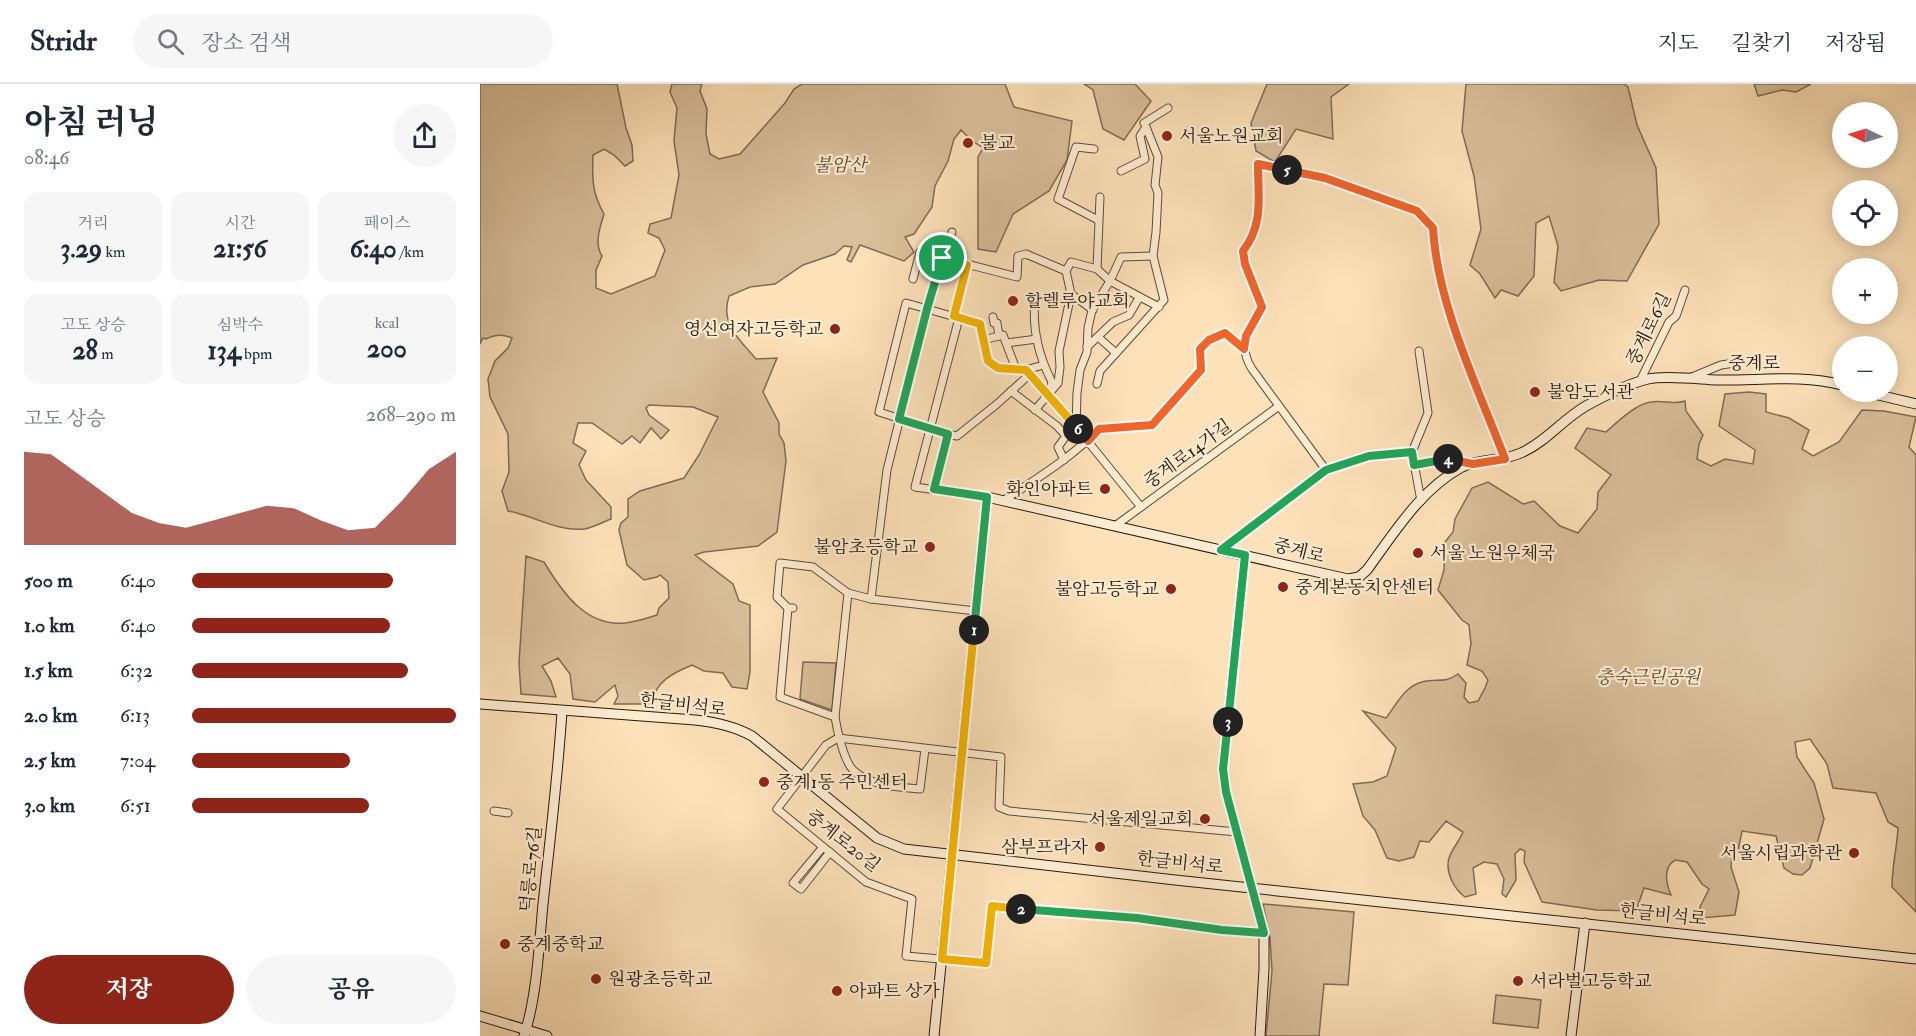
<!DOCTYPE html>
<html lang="ko">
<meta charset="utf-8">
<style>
body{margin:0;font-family:"IM FELL Double Pica","Noto Serif KR",serif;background:#f6f6f7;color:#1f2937;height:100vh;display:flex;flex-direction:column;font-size:22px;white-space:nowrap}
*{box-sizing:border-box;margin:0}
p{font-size:20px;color:#747a83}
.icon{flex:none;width:33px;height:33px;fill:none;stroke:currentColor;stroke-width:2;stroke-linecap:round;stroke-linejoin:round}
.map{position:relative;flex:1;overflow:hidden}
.drawer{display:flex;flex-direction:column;background:#fff;width:480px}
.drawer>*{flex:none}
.needle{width:39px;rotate:274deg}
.controls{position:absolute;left:1352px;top:18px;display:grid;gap:12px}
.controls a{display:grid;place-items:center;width:66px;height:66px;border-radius:50%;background:#fff;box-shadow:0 3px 15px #0003;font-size:30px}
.pin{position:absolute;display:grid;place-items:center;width:51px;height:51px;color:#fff;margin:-26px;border:3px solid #fff;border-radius:50%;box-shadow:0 2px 6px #0007}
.km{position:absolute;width:30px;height:30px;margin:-15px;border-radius:50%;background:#222;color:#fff;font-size:16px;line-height:30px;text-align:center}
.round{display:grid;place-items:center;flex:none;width:63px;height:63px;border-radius:32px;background:#f6f6f7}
.overview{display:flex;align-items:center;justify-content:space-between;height:102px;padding:0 24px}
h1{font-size:33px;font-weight:700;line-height:45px}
.metrics{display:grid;grid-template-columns:repeat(3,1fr);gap:9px;height:102px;padding:6px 24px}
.metrics div{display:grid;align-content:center;border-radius:15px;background:#f6f6f7;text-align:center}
.metrics b{font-size:26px;font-weight:700}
.metrics small{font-size:16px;font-weight:400}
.metrics p{font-size:16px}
.chart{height:168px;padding:12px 24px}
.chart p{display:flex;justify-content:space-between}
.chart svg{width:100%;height:108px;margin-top:6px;fill:#8f2418;opacity:.7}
.cta{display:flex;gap:12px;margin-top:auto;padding:12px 24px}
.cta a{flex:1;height:69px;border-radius:36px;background:#8f2418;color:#fff;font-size:24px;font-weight:700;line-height:69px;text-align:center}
.cta a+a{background:#f6f6f7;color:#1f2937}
ul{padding:0 24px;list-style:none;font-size:20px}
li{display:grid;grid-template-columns:96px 72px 1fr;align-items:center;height:45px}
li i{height:15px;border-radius:8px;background:#8f2418}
header{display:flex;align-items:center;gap:36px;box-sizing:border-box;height:84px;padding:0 30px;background:#fff;border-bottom:2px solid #e0e1e3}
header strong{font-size:28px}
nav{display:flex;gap:33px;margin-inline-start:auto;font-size:21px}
.search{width:420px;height:54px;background:#f6f6f7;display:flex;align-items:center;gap:15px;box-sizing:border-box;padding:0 21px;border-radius:33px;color:#747a83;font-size:22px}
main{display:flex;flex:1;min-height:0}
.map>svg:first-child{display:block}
.green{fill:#d9bf9b;stroke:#806c54;stroke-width:1.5}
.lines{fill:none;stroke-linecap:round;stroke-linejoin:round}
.street-casing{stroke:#5d4b38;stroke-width:9}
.secondary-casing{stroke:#28190e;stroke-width:11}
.street{stroke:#feecd1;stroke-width:7}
.secondary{stroke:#feecd1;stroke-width:9}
.split-1-casing{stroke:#fff;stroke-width:12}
.split-2-casing{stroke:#fff;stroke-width:12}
.split-3-casing{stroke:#fff;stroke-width:12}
.split-4-casing{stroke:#fff;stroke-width:12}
.split-5-casing{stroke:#fff;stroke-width:12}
.split-6-casing{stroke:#fff;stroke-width:12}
.split-7-casing{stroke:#fff;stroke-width:12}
.split-1{stroke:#22a559;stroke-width:8}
.split-2{stroke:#f5b400;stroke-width:8}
.split-3{stroke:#22a559;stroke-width:8}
.split-4{stroke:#22a559;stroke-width:8}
.split-5{stroke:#f0652b;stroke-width:8}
.split-6{stroke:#f0652b;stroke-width:8}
.split-7{stroke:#f5b400;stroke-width:8}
.poi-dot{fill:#8f2418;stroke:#feecd1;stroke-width:2}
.labels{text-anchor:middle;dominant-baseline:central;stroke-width:4.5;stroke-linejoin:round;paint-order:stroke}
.poi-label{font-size:18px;fill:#28190e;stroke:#feecd1;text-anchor:start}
.park-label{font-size:18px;font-style:italic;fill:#5d4b38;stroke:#feecd1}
.street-label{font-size:18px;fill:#28190e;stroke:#feecd1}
</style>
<header>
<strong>Stridr</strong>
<div class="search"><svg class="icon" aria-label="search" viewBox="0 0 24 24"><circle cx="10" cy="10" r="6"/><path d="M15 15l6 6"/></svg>장소 검색</div>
<nav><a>지도</a><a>길찾기</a><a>저장됨</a></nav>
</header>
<main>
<section class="drawer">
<div class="overview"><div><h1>아침 러닝</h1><p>08:46</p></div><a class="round"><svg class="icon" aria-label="share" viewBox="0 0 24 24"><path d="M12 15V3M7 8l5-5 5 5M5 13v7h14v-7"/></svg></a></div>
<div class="metrics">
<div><p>거리</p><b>3.29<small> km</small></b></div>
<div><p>시간</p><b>21:56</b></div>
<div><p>페이스</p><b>6:40<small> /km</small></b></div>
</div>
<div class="metrics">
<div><p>고도 상승</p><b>28<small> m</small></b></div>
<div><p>심박수</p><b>134<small> bpm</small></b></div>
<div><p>kcal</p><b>200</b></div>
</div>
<div class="chart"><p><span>고도 상승</span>268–290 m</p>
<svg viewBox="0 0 160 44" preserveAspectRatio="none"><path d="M0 44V6L10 7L20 15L30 23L40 31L50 35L60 37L70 34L80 31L90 28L100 29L110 34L120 38L130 37L140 26L150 13L160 6V44z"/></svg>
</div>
<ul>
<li><b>500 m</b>6:40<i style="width:76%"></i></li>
<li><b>1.0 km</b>6:40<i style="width:75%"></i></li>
<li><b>1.5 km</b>6:32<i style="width:82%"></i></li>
<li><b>2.0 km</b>6:13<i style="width:100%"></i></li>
<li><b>2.5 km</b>7:04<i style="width:60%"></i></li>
<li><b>3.0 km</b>6:51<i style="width:67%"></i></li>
</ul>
<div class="cta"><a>저장</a><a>공유</a></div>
</section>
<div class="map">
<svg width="1436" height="952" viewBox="0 0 1436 952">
<rect width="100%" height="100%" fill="#fde1b8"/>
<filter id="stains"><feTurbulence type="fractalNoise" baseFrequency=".00333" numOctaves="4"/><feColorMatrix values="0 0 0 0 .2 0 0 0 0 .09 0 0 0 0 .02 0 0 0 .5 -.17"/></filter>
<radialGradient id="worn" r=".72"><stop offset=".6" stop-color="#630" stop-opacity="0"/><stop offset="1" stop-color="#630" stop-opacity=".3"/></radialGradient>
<g class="green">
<path d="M0,0H137L146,44L152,61L153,77L145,82L134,71L124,65L113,71C112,95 112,109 124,130C120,143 114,160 122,172L116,186V204L131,210L175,192L185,166L179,154L168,149L170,140L191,134L199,91L194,57L197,24L190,8L192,0H222L220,7L227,25L226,50L230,70L239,75L260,70L305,19L314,5L322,0H525L534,23L592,37L587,76L569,107L533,130L516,168L498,165V73L503,64L491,56L481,46L474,55L468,77L455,102L452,123L434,150L425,153L434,168L424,177L380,161L371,178L367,176L372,163L364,162L355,170L323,181L295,200L270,203L249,212C240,240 259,255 276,275L297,274L283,308L299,339V350L304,359L306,377L297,448L278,462L224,468L215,471L253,500L259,517L270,521V588L267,605L252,603L243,589L224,587L212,581C193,589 175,597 172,620H134L138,612L135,601L115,618L93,615L90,590L78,574L62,582L71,597L76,613L41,610L39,579L46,472L64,478C82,508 106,543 145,539C156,538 167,534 177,531L179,524L189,514L188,498L180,491L177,493L164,496L147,481L139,446L141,439L148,433V415L160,407L204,394L219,371L238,333L213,323L169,321L166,324L169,331L189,346L181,355L171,344L160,359L152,352L142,360L112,339H98L93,359L106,367L99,381L106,396L131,423V435C123,438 112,444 104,445C77,448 53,431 28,427L22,407L29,388L28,350L10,313L8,295L15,277L28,264L32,254C23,250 15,250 6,255L3,254L0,260Z"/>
<polygon points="604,0 655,0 671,17 644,56 623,45 613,6"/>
<polygon points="787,0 869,0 851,13 853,55 816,45 795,78 776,67 771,39"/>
<polygon points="986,0 1144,0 1148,3 1157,41 1176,84 1179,140 1147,197 1119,196 1081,207 1074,198 1078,162 1069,132 1056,139 1054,192 1038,212 1021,206 1015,214 1000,190 990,181 1001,145 994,92 982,47"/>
<polygon points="1274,0 1331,0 1316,8 1302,6 1278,12"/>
<path d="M1269,308L1286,310V328L1309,334L1329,346L1322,365L1333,372L1359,358L1382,326L1404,327L1436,333L1429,363L1436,371V828L1412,803C1412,782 1417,764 1418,744L1408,738L1396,709L1353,704L1347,680L1330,655L1315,658L1317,673L1334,699L1344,735L1330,784L1322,791L1313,790L1304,784L1296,752L1262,747L1258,767L1252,768L1251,783L1259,808L1255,831L1220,834V823L1229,805L1222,800L1207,778L1195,776C1182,784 1186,799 1191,811L1164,804L1156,827L1117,826L1062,818L1044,778L1045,767L1040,765L1035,770L1036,796L1026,813L1022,810L1024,795L1017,780L1004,778L993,784L996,810L985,813C974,805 965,788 969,774C972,765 980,756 983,748L966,737L949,758L940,757L934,773L919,777L907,774L895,746L883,732L873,700L893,698L907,692L916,664L883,627L906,634C916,621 925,602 942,598C957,594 964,600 978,590L986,599L984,613L989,619L998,617L1005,604L1008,596L1002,587L987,581L991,560L989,541L982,536L958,506L964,486L965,458L973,448L975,435L992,404L1008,398L1043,420L1054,417L1080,442L1098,449L1117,425L1118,408L1131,391L1095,364L1107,344L1126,348C1136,339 1157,319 1171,318C1183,316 1193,321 1205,317L1206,327L1223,351L1219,360L1217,375L1231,382L1245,375L1273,380L1275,366L1239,342L1245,310Z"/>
<polygon points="323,578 356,579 352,626 320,615"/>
<polygon points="783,820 874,828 868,901 844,900 839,952 786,952 792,887 790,854"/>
<polygon points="1016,911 1061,916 1058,944 1013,939"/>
</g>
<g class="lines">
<defs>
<g id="street">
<polyline points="614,65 596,63 578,115 618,136"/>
<polyline points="641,87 665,75 660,52 666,43 664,39 688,24"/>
<polyline points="472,148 447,225 407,386 391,515 496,527"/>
<polyline points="673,172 641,173 630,197 679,223"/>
<polyline points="617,185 620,113"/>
<polyline points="586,187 591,178 617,185 630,197 612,226 608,244 607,268 600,286 597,309 596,343"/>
<polyline points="433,195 440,168 537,193 538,172 546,170 586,187 591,210 579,267 580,283 578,299 555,326"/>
<polyline points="591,210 613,226"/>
<path d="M555,215C552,244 559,273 572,298L570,305"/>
<polyline points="474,232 487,181"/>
<polyline points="513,233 514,239 517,239 519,252"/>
<polyline points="479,234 435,403 507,413"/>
<polyline points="618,253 636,269"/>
<polyline points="503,256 523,251 536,285"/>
<polyline points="526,259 557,255"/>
<polyline points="607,263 633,238 649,231 659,214"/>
<polyline points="939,267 948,329 932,368 941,417"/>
<polyline points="546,286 563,281"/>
<polyline points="1212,293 1241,281 1255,279"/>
<polyline points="1160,297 1189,238 1196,232 1205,206"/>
<polyline points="617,300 620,287 684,216 673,172 676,148 678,109 675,101 678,73 666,43"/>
<polyline points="531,307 577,342 586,352 578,363 584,376"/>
<polyline points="468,350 399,328 426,219 500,240 508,277 517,284 546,286 588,333 661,423"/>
<polyline points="934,381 966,375 990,379"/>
<path d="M846,386L772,285C757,262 768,244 782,223L765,180L763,167C784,140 779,113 779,80L845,95L937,127L953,144C957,219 998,304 1025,375"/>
<polyline points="454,405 468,350 477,352 517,320 550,290"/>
<path d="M523,417C556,395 591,374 619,345L672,341L721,286L720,265L729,256L745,249L763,265"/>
<polyline points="635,442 799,322"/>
<polyline points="741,466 846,386 889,372 932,368"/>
<path d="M308,524L300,613L355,633C357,646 364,677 373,686C390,702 418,703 440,705L445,665"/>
<polyline points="313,524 308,524 297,513 300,479 333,483 368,509 391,515"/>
<polyline points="355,633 368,509"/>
<polyline points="14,727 28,729"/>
<polyline points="757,748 529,727 519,723 521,673 358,654 346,661 297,725 386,798 432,815 426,872 505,879 512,823 657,834 743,846 784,849"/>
<polyline points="343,763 313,799 321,805 350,768"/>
</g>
<g id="secondary">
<polyline points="1386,308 1436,320"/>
<polyline points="765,471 743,685 746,708 784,849 784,885 780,952"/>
<path d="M0,620L215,636C235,638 254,642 272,652L397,754L424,765L695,796L1436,875"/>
<polyline points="0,932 67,952"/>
<path d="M44,952C57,912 59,862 63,820C70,756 78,691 82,627"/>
<path d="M454,952L507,413L868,495L879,493L887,486C914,449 941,405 982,383C1000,374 1024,378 1043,368C1067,357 1083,335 1106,322C1124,312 1147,300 1168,295C1185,291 1217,295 1236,296C1277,297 1322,290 1362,301"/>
<polyline points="1091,952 1105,839"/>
</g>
</defs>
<use href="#street" class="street-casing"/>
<use href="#secondary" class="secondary-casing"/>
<use href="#street" class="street"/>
<use href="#secondary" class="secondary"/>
</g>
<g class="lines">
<defs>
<polyline id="split-1" points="462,174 447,225 419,335 468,350 454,405 507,413 494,546"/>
<polyline id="split-2" points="494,546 462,875 506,879 512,822 541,825"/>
<polyline id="split-3" points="541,825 657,834 742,846 784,849 746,708 743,685 748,638"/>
<polyline id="split-4" points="748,638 765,471 741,466 846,386 889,372 932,368 934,381 968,375"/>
<path id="split-5" d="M807,86L845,94L937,127L953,144C957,220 998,304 1025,375L993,380L968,375"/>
<path id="split-6" d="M598,345L608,357L619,345L672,341L721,286L720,265L729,256L745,249L764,265L766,252L782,223L765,180L763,167C784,140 778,113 778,80L807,86"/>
<polyline id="split-7" points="462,174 487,181 474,232 500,240 508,277 518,284 546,286 598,345"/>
</defs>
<use href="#split-1" class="split-1-casing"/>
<use href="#split-2" class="split-2-casing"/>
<use href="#split-3" class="split-3-casing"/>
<use href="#split-4" class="split-4-casing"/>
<use href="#split-5" class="split-5-casing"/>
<use href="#split-6" class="split-6-casing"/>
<use href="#split-7" class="split-7-casing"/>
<use href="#split-1" class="split-1"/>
<use href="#split-2" class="split-2"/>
<use href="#split-3" class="split-3"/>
<use href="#split-4" class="split-4"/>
<use href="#split-5" class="split-5"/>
<use href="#split-6" class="split-6"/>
<use href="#split-7" class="split-7"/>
</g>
<g class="poi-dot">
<circle cx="687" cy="52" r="6"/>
<circle cx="488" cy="59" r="6"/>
<circle cx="533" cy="217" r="6"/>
<circle cx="355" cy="245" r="6"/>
<circle cx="1055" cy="308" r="6"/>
<circle cx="625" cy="405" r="6"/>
<circle cx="450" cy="463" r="6"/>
<circle cx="938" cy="469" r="6"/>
<circle cx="803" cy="503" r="6"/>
<circle cx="691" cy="505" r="6"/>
<circle cx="284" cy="698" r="6"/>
<circle cx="725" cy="735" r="6"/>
<circle cx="620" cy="763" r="6"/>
<circle cx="1374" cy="769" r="6"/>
<circle cx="25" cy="860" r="6"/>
<circle cx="116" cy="895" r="6"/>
<circle cx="1038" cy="897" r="6"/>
<circle cx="357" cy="907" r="6"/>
</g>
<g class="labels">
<g class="poi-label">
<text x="699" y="52">서울노원교회</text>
<text x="500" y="59">불교</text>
<text x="545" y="217">할렐루야교회</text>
<text x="343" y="245" text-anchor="end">영신여자고등학교</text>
<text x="1067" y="308">불암도서관</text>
<text x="613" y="405" text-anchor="end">화인아파트</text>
<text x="438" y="463" text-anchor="end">불암초등학교</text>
<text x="950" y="469">서울 노원우체국</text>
<text x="815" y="503">중계본동치안센터</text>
<text x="679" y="505" text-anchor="end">불암고등학교</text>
<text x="296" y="698">중계1동 주민센터</text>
<text x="713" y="735" text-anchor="end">서울제일교회</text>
<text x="608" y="763" text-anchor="end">삼부프라자</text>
<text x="1362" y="769" text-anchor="end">서울시립과학관</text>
<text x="37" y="860">중계중학교</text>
<text x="128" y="895">원광초등학교</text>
<text x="1050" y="897">서라벌고등학교</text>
<text x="369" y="907">아파트 상가</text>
</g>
<g class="park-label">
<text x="360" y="81">불암산</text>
<text x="1168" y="593">충숙근린공원</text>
</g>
<g class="street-label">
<text transform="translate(1169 245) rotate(-64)">중계로6길</text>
<text x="1274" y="279">중계로</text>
<text transform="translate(708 370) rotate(-36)">중계로14가길</text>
<text transform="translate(819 467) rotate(14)">중계로</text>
<text transform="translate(203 621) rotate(7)">한글비석로</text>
<text transform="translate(363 757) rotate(38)">중계로20길</text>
<text transform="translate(700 779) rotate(6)">한글비석로</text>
<text transform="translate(51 785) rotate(-84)">덕릉로76길</text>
<text transform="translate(1183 831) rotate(6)">한글비석로</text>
</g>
</g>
<rect width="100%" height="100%" filter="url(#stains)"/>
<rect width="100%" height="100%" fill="url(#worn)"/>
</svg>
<div class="controls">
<a><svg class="needle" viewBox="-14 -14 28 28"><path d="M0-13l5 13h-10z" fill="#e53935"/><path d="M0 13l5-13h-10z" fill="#747a83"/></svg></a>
<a><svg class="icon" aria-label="locate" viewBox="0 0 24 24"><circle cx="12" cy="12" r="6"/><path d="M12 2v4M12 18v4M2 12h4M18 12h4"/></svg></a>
<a>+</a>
<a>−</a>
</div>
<div class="pin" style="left:462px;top:174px;background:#1e9e55"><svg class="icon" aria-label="arrive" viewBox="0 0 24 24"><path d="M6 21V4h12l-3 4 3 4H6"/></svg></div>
<b class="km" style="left:494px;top:546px">1</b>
<b class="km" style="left:541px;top:825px">2</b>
<b class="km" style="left:748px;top:638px">3</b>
<b class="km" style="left:968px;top:375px">4</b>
<b class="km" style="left:807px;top:86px">5</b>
<b class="km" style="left:598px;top:345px">6</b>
</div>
</main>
